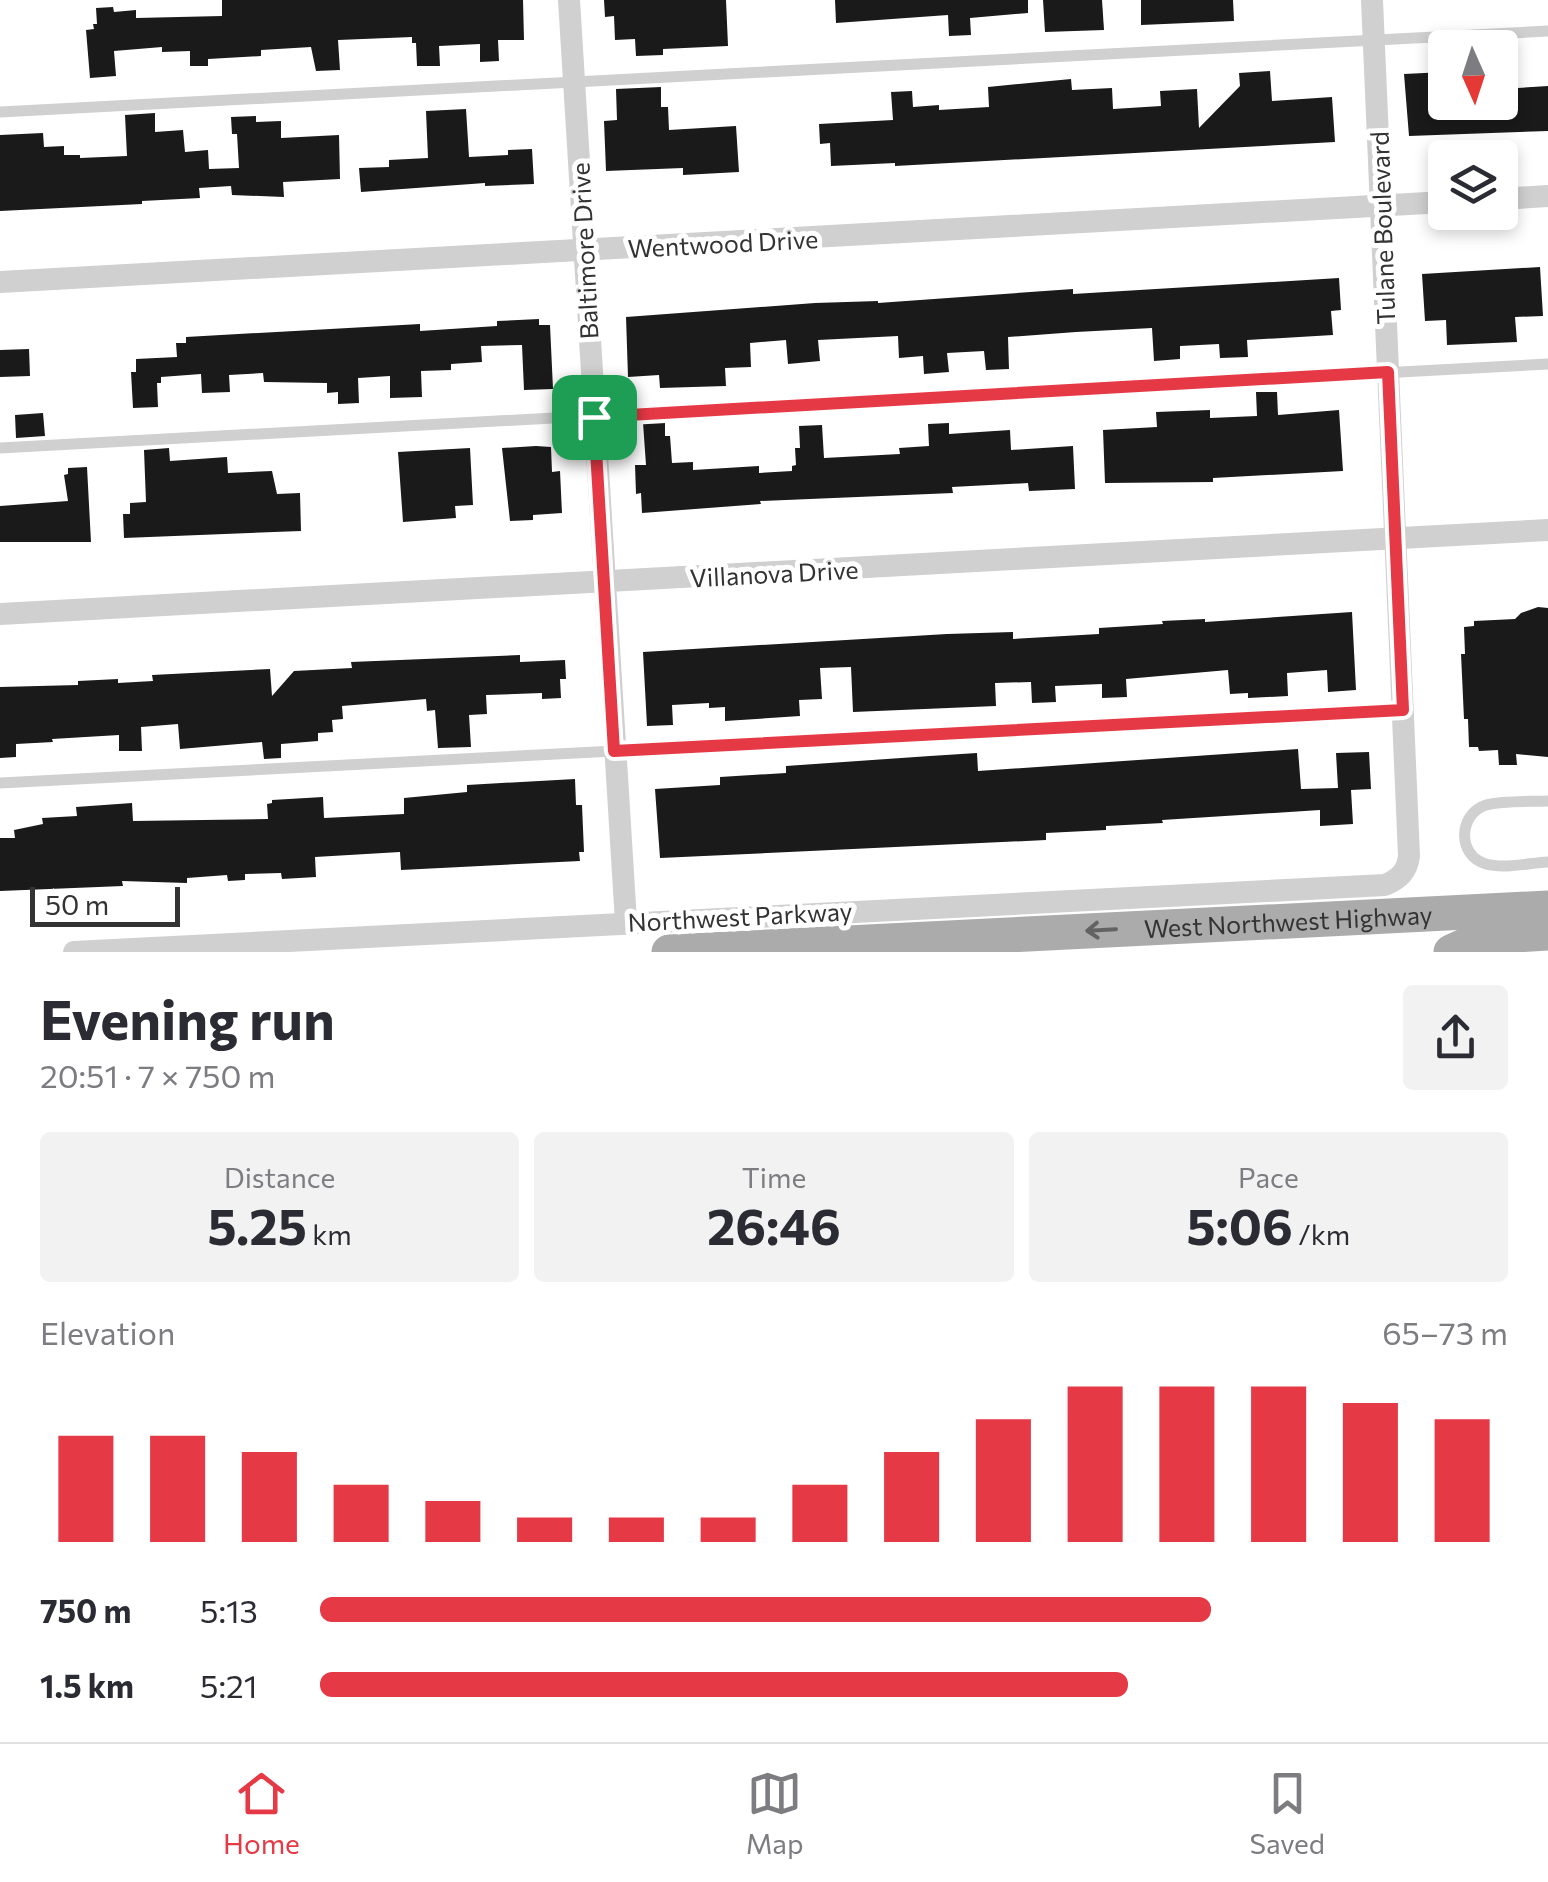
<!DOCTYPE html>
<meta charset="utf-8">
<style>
body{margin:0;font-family:Commissioner,sans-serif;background:#f2f2f3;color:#2b2b33;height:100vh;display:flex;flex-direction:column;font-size:38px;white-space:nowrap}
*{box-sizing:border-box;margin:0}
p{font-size:32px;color:#7c7c81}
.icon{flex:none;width:55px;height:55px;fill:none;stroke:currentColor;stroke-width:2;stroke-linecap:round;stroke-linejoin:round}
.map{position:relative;height:952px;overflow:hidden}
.panel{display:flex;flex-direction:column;background:#fff;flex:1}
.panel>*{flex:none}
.needle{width:65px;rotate:177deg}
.buttons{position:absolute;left:1428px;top:30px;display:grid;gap:20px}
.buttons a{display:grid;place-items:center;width:90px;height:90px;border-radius:10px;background:#fff;box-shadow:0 5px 15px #0003;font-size:50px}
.scale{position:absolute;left:30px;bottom:25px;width:150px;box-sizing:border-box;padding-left:10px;border:5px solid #333;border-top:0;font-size:28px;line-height:35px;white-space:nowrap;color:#333;-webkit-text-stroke:8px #fff;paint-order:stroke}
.pin{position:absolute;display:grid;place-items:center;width:85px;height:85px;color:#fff;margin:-42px;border-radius:20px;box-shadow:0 5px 15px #0006}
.round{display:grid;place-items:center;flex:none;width:105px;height:105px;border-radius:10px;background:#f2f2f3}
.overview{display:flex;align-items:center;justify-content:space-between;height:170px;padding:0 40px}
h1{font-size:55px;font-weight:700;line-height:75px}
.metrics{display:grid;grid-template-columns:repeat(3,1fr);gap:15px;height:170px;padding:10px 40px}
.metrics div{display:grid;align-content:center;border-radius:10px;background:#f2f2f3;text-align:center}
.metrics b{font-size:50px;font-weight:700}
.metrics small{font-size:28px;font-weight:400}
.metrics p{font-size:28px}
.chart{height:280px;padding:20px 40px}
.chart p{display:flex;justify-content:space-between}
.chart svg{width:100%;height:180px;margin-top:10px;stroke:#e63946;stroke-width:6}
ul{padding:0 40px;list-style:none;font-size:32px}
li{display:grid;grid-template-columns:160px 120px 1fr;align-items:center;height:75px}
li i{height:25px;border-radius:12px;background:#e63946}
.tab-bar{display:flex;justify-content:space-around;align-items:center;height:140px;border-top:2px solid #e1e1e2;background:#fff;font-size:28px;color:#7c7c81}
.tab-bar a{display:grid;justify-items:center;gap:5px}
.tab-bar .on{color:#e63946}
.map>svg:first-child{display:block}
.building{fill:#1a1a1a}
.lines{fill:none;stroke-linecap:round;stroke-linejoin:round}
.service{stroke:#d0d0d0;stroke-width:11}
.minor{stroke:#d0d0d0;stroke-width:22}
.primary{stroke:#ababab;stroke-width:35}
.oneway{stroke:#636363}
.route-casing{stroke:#fff;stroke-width:20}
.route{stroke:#e63946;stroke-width:12}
.labels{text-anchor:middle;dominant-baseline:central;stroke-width:10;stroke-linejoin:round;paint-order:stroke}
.street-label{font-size:25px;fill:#333;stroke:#fff}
</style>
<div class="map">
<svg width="1548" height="952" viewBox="0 0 1548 952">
<rect width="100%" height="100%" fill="#fff"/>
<g class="building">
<polygon points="222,0 523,0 524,40 498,40 499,61 480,62 480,44 439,46 440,66 417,66 416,43 412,43 412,37 338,40 340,70 316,71 311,47 261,50 261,56 208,59 208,66 190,66 190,51 162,52 162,47 114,51 116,76 90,78 86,30 94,29 93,24 97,24 96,8 113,7 114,12 136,10 136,18 222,16"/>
<polygon points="604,0 726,0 728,46 663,49 663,55 636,56 635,39 615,40 614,16 605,17"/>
<polygon points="835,0 1028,0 1028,13 970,18 971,35 949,36 948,15 836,23"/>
<polygon points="1043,0 1102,0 1104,30 1045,32"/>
<polygon points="1141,0 1233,0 1234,21 1141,25"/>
<polygon points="1270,71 1272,101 1332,97 1335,142 895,166 895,163 831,166 830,143 820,144 819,124 893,120 891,92 912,91 913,107 939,105 939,110 989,107 988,87 1071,79 1072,90 1112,88 1113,109 1161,106 1160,91 1197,89 1199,128 1240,86 1239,73"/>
<polygon points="1445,72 1445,102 1500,102 1500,89 1548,86 1548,131 1409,136 1404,74"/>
<polygon points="661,87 661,107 668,107 669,130 736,126 739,172 683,175 683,168 606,171 604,121 617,120 616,89"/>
<polygon points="466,109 469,157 508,155 508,150 532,149 534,184 485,186 485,183 361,192 359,168 389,167 389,160 428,158 426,111"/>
<polygon points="155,113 155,132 183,130 185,152 208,150 209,169 239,168 237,134 232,134 231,117 256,116 256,122 281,121 281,138 339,135 340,179 283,182 284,197 232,195 231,186 199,188 200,198 142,201 142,204 0,211 0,135 43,133 44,147 64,146 64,155 80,155 80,158 127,156 125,115"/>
<polygon points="1540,267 1543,316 1515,317 1517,342 1447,345 1446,320 1425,321 1422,274"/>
<polygon points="1339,278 1341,310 1331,311 1333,335 1247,340 1248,357 1220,358 1219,344 1180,346 1180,359 1154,361 1152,328 1076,332 1008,337 1009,369 986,370 984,351 947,353 949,372 924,374 923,356 899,358 898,336 818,340 820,361 788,364 786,340 750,343 751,367 725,368 726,386 660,388 659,375 628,377 626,317 815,303 878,301 878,303 1073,289 1073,294"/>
<polygon points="539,319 539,325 550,325 553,389 524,390 522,345 481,346 482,362 451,364 451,370 421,371 422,397 390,398 390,376 358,378 359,403 338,404 338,392 327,393 327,383 264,382 263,373 229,375 230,392 202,393 201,374 161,377 161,383 157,383 158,407 133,408 131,372 136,372 136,359 177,357 176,343 186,343 186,337 420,324 420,331 497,326 497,321"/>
<polygon points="29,349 30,376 0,377 0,350"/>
<polygon points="1256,392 1277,392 1278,415 1339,410 1343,471 1213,478 1213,482 1105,483 1103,430 1157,427 1156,412 1210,410 1210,418 1257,416"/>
<polygon points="43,413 45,436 16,438 15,415"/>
<polygon points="665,421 665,436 670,436 672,463 693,462 693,470 759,466 759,473 792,471 792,466 796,465 795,448 800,448 799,426 822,425 824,458 900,454 899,448 929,446 928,424 949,423 949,434 1010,430 1011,450 1073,446 1075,489 1029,491 1028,483 952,487 953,493 760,501 761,504 642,513 641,493 636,494 635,465 646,465 643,423"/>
<polygon points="536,446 551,447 552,472 560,471 562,513 533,515 533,520 510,521 502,448"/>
<polygon points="169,448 170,461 227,457 228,473 272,471 277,494 300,493 301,531 124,538 123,514 130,514 130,503 146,502 144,450"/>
<polygon points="470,448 473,505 455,506 456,518 403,522 398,452"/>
<polygon points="87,467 91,542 0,542 0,506 68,501 64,475 68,474 68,468"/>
<polygon points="1538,607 1548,608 1548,757 1516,754 1517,765 1499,765 1498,750 1479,751 1478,747 1469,747 1468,719 1464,719 1461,654 1465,654 1464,627 1474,626 1474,621 1515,619 1521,613"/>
<polygon points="1352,612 1356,690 1328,692 1327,670 1287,673 1288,696 1248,698 1248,693 1230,694 1228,670 1126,679 1127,697 1102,698 1102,684 1055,686 1056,702 1032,703 1031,682 995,683 996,706 853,712 851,667 820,668 822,699 799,700 800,716 725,721 725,707 709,708 709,703 672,705 673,725 647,726 643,652 947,634 1013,632 1013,639 1099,634 1099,628 1163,624 1162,621 1205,619 1205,622"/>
<polygon points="520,655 520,662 565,660 566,679 560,679 561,698 542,699 542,693 486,695 487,714 469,715 471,747 438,748 435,710 427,711 426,699 342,706 343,719 332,720 333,732 318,733 318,741 281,744 281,758 264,759 262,742 180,749 178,724 141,727 142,751 119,751 119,735 52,739 53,742 16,744 16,757 0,758 0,687 78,685 78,681 118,679 118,683 153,681 152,675 270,669 272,696 294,671 352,668 351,662"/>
<polygon points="1298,749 1301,789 1338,788 1336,753 1369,752 1371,789 1351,790 1353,824 1320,826 1320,810 1162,820 1163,823 1106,826 1106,830 1046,833 1046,840 660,858 655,789 720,785 720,777 786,773 786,766 930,756 977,753 978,771"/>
<polygon points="575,779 576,805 582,805 584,852 579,852 580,861 401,870 400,852 315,857 316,877 282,879 281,873 245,874 245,880 228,881 227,875 187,878 187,883 122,881 123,886 0,891 0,838 15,838 14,830 43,824 42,818 77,816 76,807 132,803 133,821 268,819 267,804 272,803 272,800 323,797 324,818 404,814 404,798 467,792 467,785"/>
</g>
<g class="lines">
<g class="service">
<polyline points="0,112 1548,31"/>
<polyline points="0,448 1548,364"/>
<polyline points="0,783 1403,710"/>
<path d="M1548,801C1529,802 1504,800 1486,805C1458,814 1457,856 1486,864C1504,869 1529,863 1548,862"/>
</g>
<g class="minor">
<polyline points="569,0 626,922"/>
<polyline points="1500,199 1548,196"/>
<polyline points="0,282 1445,202"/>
<polyline points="0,614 1548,530"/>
<path d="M74,952L1385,885C1399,879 1407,872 1409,856L1372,0"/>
</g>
<g class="primary">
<path id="s1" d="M669,952L1548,908"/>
<polyline points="1451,952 1484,937 1548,933"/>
</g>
</g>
<defs><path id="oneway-shaft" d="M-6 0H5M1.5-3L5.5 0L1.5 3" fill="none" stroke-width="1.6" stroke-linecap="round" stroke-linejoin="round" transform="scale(2.5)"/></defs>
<use class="oneway" href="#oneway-shaft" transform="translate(1101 930) rotate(177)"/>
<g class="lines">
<defs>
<polygon id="route" points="1388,372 1403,710 614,751 594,417"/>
</defs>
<use href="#route" class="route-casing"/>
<use href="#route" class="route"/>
</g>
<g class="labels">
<g class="street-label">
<text transform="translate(1382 228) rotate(-92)">Tulane Boulevard</text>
<text transform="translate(723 243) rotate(-3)">Wentwood Drive</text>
<text transform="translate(584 251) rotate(-93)">Baltimore Drive</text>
<text transform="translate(774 573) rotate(-3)">Villanova Drive</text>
<text transform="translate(740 916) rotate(-3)">Northwest Parkway</text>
<text stroke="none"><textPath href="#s1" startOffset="620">West Northwest Highway</textPath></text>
</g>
</g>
</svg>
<div class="buttons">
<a><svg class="needle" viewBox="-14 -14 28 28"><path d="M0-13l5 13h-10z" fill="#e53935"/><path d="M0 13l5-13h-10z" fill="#7c7c81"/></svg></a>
<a><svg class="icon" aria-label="layers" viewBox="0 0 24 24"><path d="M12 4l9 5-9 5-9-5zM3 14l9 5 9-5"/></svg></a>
</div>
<div class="scale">50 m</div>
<div class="pin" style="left:594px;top:417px;background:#1e9e55"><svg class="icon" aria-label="arrive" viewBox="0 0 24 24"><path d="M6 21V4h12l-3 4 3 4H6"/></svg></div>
</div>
<section class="panel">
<div class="overview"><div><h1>Evening run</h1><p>20:51 · 7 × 750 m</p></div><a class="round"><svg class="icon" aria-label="share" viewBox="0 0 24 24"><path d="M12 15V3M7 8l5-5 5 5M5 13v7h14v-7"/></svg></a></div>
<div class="metrics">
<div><p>Distance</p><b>5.25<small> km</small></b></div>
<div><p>Time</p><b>26:46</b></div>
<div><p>Pace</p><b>5:06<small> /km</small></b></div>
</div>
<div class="chart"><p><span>Elevation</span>65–73 m</p>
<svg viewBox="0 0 160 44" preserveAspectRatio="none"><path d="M5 44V18M15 44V18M25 44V22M35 44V30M45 44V34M55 44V38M65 44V38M75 44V38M85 44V30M95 44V22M105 44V14M115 44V6M125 44V6M135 44V6M145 44V10M155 44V14"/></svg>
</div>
<ul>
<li><b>750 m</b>5:13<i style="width:75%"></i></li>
<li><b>1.5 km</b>5:21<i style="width:68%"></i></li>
</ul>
</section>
<nav class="tab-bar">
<a class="on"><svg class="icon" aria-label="home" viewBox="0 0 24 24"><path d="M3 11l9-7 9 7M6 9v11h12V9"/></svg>Home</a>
<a><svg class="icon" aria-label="map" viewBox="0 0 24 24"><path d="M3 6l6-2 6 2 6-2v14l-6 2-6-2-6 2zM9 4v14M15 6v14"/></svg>Map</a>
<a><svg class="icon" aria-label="saved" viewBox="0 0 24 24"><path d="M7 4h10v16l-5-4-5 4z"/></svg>Saved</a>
</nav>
